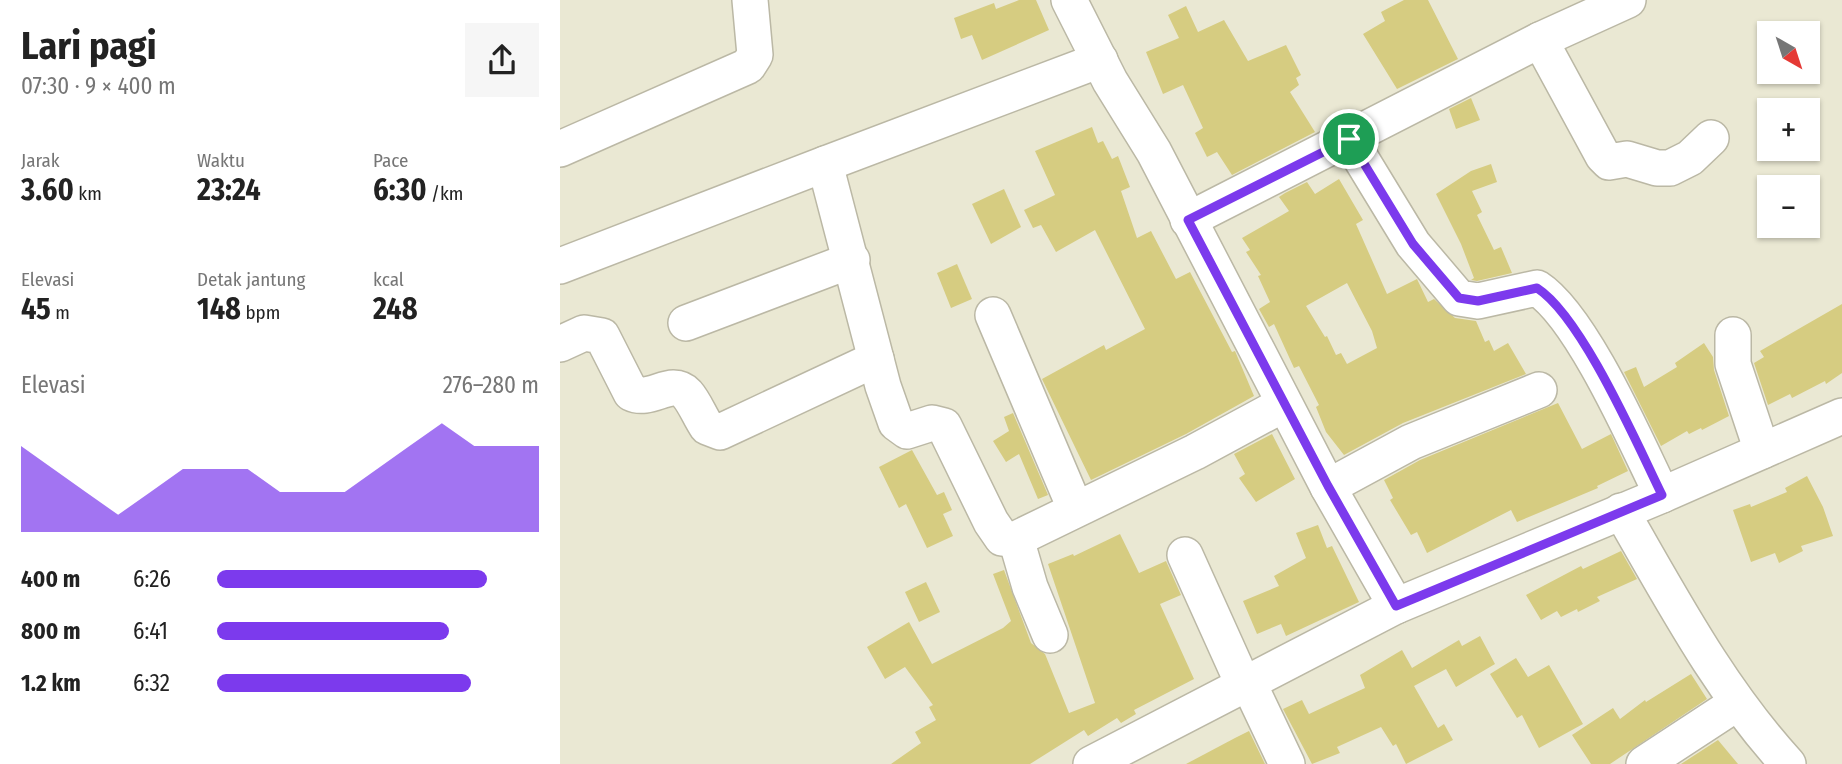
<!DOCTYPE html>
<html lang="id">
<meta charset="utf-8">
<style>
body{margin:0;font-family:"Fira Sans Condensed",sans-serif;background:#f6f6f6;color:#222;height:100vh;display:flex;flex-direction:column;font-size:26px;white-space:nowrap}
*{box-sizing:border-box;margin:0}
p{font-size:23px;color:#767676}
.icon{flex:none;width:38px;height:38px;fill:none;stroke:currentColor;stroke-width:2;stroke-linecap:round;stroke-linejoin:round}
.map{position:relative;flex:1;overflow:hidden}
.drawer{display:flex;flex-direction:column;background:#fff;width:560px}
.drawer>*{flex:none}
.needle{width:46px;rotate:141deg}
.controls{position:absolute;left:1197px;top:21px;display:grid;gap:14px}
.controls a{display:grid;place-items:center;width:63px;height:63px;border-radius:0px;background:#fff;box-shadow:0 2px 5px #0004;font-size:35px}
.pin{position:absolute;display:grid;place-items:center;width:60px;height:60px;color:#fff;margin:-30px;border:4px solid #fff;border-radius:50%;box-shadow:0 2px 7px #0007}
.round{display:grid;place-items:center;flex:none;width:74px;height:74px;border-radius:0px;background:#f6f6f6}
.summary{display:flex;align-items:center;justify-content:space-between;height:119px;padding:0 21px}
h1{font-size:38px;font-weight:700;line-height:52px}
.stats{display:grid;grid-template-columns:repeat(3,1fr);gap:10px;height:119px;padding:7px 21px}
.stats div{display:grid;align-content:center}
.stats b{font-size:30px;font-weight:700}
.stats small{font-size:19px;font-weight:400}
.stats p{font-size:19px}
.chart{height:196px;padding:14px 21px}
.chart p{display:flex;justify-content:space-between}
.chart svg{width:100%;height:126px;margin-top:7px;fill:#7c3aed;opacity:.7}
ul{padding:0 21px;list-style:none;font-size:23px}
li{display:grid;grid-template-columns:112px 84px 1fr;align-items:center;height:52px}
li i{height:18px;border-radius:9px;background:#7c3aed}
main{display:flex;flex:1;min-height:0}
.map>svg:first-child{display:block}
.building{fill:#d6cc81;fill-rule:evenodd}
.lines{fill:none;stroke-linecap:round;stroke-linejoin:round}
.minor-casing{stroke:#bbb8a5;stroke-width:38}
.minor{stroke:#fff;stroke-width:35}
.route-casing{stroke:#fff;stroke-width:14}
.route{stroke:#7c3aed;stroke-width:9}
</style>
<main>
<section class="drawer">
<div class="summary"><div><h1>Lari pagi</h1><p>07:30 · 9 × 400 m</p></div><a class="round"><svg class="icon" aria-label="share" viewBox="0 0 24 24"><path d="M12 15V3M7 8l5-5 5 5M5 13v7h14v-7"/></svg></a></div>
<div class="stats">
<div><p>Jarak</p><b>3.60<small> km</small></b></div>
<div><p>Waktu</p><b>23:24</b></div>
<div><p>Pace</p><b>6:30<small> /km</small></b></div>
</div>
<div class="stats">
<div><p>Elevasi</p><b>45<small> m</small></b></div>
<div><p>Detak jantung</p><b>148<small> bpm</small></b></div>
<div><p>kcal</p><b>248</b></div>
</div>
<div class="chart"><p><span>Elevasi</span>276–280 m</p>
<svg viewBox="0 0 160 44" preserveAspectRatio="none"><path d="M0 44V14L10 22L20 30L30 38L40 30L50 22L60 22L70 22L80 30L90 30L100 30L110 22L120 14L130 6L140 14L150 14L160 14V44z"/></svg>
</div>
<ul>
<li><b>400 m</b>6:26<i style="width:84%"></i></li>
<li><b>800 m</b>6:41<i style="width:72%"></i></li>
<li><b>1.2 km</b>6:32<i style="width:79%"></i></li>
</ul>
</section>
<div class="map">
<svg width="1282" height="764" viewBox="0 0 1282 764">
<rect width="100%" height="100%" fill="#eae8d3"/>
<g class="building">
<polygon points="459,0 476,0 489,30 422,60 412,35 401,39 394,18 434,3 436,9"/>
<polygon points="844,0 868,0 898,59 837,89 803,34 825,21 821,12"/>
<polygon points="626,6 638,32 664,20 688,61 726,45 741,75 736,78 739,85 730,92 755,132 672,175 657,152 647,157 635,133 643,128 623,85 603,94 586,52 619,38 608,15"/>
<polygon points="911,98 920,120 896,129 889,109"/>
<polygon points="532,127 538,143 543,141 552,159 558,156 570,187 561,191 577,238 591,231 616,279 630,272 672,352 675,351 694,396 626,434 531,480 482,379 544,345 546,350 585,329 535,230 496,252 481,225 473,228 464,210 495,195 475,151"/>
<polygon points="931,164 937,182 912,191 922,212 917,215 934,250 941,247 952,273 917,281 911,280 914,278 901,244 876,194 911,171"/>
<path d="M779,179L803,220L796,224L827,294L857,279L868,302L874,299L895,318L916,321L925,342L929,340L934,351L948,343L966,374L843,423L784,455L766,432L756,407L759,405L739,366L734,368L714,324L709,327L699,309L710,302L698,276L701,275L686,252L690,250L682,238L729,211L719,197L725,193L747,182L755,194ZM787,283L812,331L817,348L787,364L781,353L776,355L767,336L765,337L746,306Z"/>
<polygon points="444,189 461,227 431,244 412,204"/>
<polygon points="397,264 412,299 391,308 377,273"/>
<polygon points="1282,304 1282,373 1266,384 1265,381 1232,398 1230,394 1208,405 1194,363 1204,357 1200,351"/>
<polygon points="1144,343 1153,357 1154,370 1169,416 1142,430 1141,428 1129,434 1127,431 1101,446 1064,372 1076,367 1084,387 1117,367 1115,363"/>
<polygon points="998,403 1022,449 1051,434 1068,471 1037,486 1038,488 957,522 951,510 867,553 857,532 851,535 830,500 833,498 824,480 860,460"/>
<polygon points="453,413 488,495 478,499 459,454 446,462 433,441 449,431 444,417"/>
<polygon points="712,434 735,479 696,502 679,478 685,474 674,454"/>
<polygon points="352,450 377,495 384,492 392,510 383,514 393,536 367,548 346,504 339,508 319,467"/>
<polygon points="1247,476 1263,507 1273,536 1241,546 1243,551 1219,563 1215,553 1191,562 1173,510 1190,504 1191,507 1227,492 1225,488"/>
<polygon points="758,525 767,548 772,546 799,602 726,636 721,624 697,634 683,601 719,586 714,576 746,558 736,533"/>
<polygon points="560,534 579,573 606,561 621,595 600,604 634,679 574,710 576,714 561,723 557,718 528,736 524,730 470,764 331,764 361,743 355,732 376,720 369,707 373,705 345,667 325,679 307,647 349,622 372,664 443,628 451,621 433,574 444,570 471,643 485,654 509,713 535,703 488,564 513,554 514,556"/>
<polygon points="1061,551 1077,579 1037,597 1040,601 1018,612 1017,609 1001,617 997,611 981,620 966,595 1021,566 1023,569"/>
<polygon points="366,582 380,612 359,622 345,592"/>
<polygon points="920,636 935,664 896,687 886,669 854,686 878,728 884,724 893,740 846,764 836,744 833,746 821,727 777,747 780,753 752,764 723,709 742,700 749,714 805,688 800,675 842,650 852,668 899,640 902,646"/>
<polygon points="956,658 968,677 989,665 1023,724 979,748 962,715 957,718 930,674"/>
<polygon points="1131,674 1147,699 1050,764 1031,764 1012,735 1053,708 1060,719 1085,700 1086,702"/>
<polygon points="689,731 705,764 626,764 675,738"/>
<polygon points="1158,740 1178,764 1121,764"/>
</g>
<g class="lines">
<defs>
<g id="minor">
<polyline points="509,0 550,81 594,152 768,487 836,606"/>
<polyline points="980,40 1043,156 1049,162 1067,159 1097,168 1110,168 1130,158 1151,138"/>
<path d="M789,139L853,244L899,298L918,301L977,288C1022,317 1077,444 1102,495"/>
<polyline points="0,149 188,66 195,55 190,0"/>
<polyline points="265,164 540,60"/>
<polyline points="628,220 980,40 1068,0"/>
<polyline points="0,266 265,164 323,386 336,423 347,431 372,423 384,426 431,522 442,538 456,539 635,452 724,404"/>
<polyline points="433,315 515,508"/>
<polyline points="126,323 292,260"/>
<polyline points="1173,335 1173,364 1202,451"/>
<path d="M0,344L24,333L42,336L71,393C91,403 111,377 127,394C135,403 140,417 147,427L160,432L316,359"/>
<polyline points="768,487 851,442 979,390"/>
<path d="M1061,511C1112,599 1159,689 1228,764"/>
<polyline points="456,539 470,587 490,635"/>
<polyline points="625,555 684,686"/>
<polyline points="689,684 727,764"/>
<polyline points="531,764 836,606 1102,495 1282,416"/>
<polyline points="1084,764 1177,703"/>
</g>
</defs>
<use href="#minor" class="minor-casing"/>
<use href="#minor" class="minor"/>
</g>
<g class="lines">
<defs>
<path id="route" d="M789,139L853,244L899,298L918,301L977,288C1022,317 1077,444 1102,495L836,606L768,486L628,220Z"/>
</defs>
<use href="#route" class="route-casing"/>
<use href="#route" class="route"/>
</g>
</svg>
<div class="controls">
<a><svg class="needle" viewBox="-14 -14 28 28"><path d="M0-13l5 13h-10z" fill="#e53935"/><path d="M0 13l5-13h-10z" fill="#767676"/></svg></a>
<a>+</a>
<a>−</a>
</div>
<div class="pin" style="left:789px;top:139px;background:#1e9e55"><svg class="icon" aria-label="arrive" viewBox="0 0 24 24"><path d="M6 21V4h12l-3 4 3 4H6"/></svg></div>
</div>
</main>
